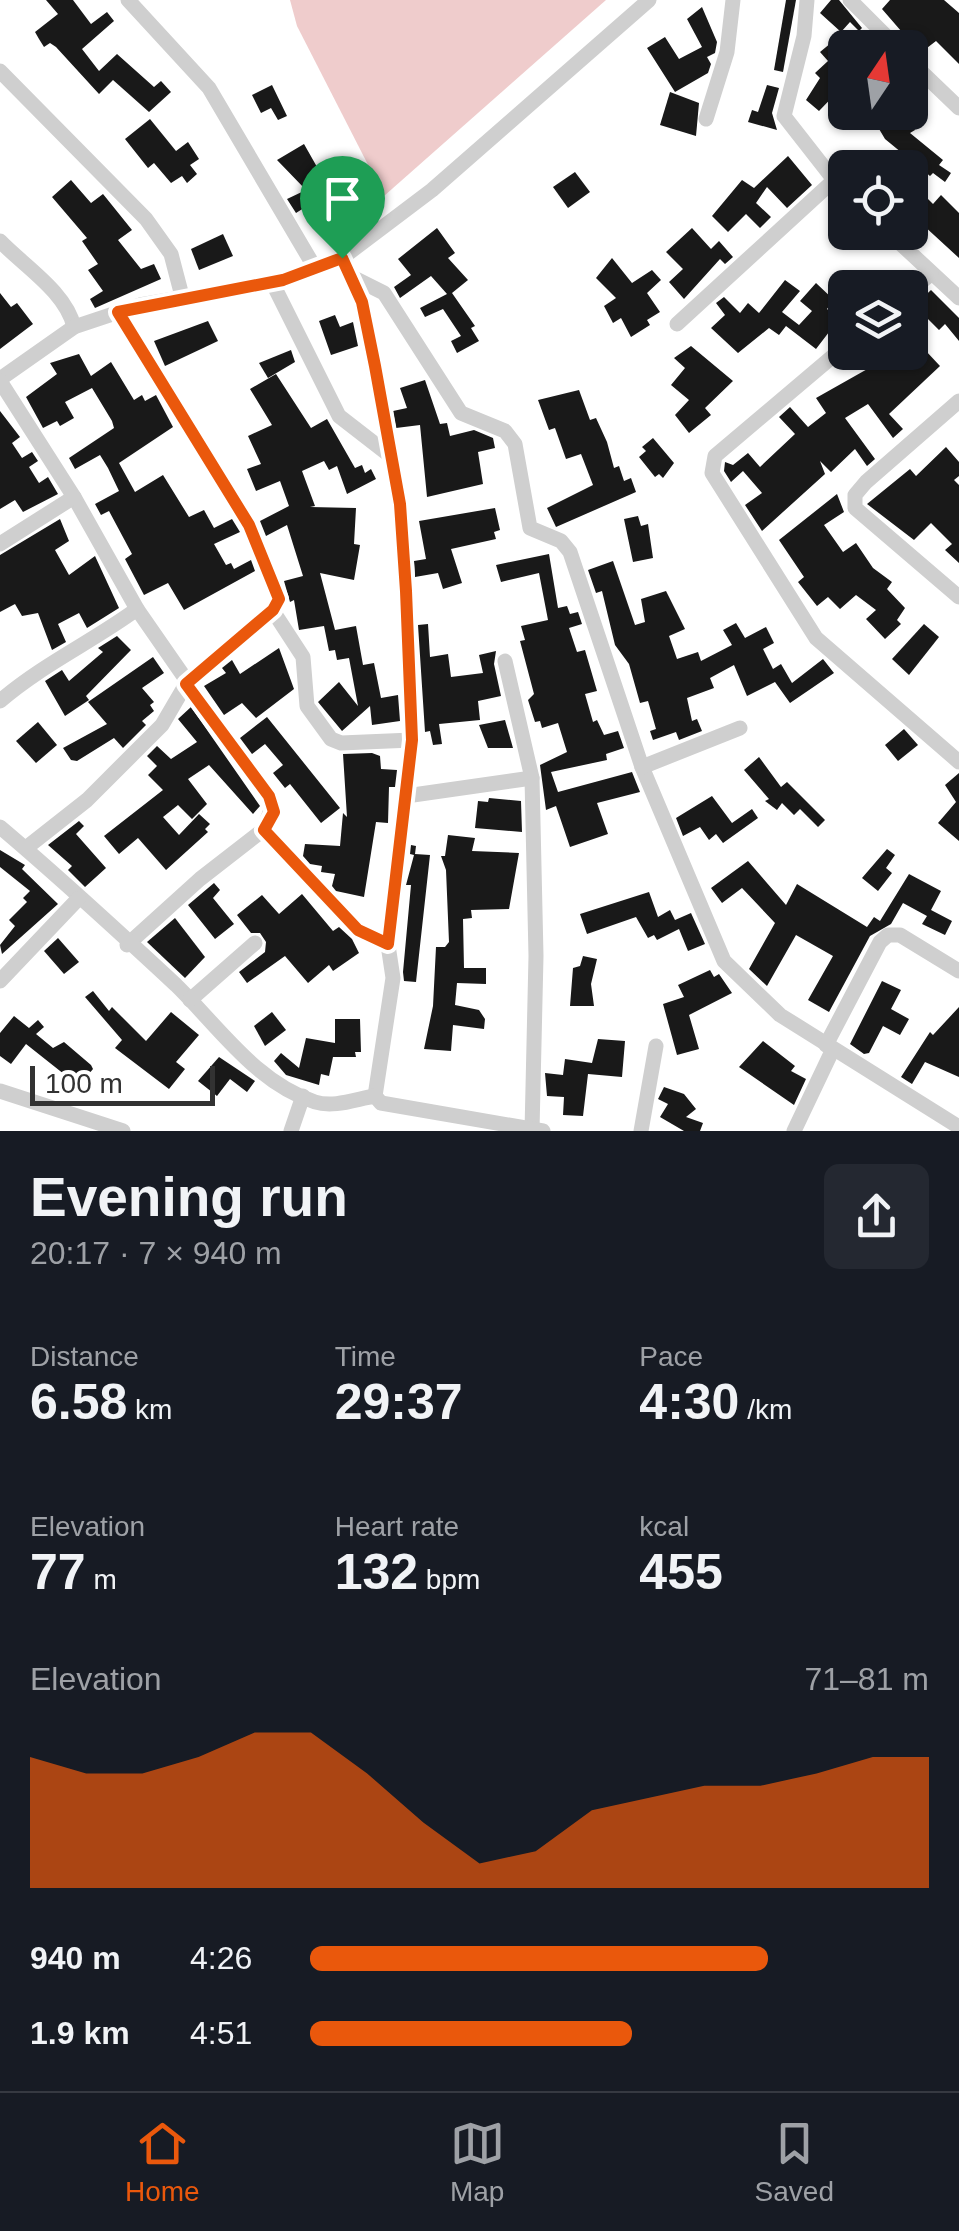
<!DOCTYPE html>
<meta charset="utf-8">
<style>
body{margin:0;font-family:Arial,sans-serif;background:#242831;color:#f1f3f6;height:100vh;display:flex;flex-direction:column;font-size:38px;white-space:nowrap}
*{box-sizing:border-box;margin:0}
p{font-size:32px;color:#9ea1a6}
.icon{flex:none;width:55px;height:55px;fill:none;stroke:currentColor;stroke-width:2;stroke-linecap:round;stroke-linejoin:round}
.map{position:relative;height:1131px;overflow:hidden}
.details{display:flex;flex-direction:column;background:#171b24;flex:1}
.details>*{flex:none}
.needle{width:65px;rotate:13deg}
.controls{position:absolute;left:828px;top:30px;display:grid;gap:20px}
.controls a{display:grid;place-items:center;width:100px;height:100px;border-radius:15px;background:#171b24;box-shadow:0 2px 8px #0004;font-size:50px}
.scale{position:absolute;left:30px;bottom:25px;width:185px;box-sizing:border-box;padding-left:10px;border:5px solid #323232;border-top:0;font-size:28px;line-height:35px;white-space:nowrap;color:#323232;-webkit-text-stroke:8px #fff;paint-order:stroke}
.pin{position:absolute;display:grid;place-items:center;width:85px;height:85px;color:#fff;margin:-102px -42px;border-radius:50% 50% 50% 0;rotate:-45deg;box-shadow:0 0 10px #0007}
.pin .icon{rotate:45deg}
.round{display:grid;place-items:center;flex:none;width:105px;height:105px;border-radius:15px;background:#242831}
.headline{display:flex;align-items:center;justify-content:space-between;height:170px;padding:0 30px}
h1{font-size:55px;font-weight:700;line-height:75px}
.metrics{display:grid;grid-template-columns:repeat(3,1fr);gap:15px;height:170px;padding:10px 30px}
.metrics div{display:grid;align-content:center}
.metrics b{font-size:50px;font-weight:700}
.metrics small{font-size:28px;font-weight:400}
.metrics p{font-size:28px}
.chart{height:280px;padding:20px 30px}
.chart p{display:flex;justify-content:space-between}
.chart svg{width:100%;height:180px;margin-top:10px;fill:#ea580c;opacity:.7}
ul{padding:0 30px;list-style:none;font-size:32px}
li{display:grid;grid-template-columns:160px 120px 1fr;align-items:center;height:75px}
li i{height:25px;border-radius:12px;background:#ea580c}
.menu{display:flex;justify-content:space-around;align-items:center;height:140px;border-top:2px solid #363941;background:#171b24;font-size:28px;color:#9ea1a6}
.menu a{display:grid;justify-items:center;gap:5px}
.menu .active{color:#ea580c}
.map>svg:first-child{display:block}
.water{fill:#efcccc}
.building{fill:#191919}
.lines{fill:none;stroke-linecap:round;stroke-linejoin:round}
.minor{stroke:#cfcfcf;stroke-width:15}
.route-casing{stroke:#fff;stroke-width:20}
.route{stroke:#ea580c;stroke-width:12}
</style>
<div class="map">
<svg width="959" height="1131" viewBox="0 0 959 1131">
<rect width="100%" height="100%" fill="#fff"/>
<polygon class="water" points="290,0 606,0 384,196 297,26"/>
<g class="building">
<polygon points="46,0 73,0 91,24 107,12 114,21 82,49 99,71 117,54 154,87 161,81 171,92 149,112 113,80 99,94 56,47 50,43 44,47 39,39 35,32 58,14"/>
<polygon points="786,0 796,0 783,72 774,70"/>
<polygon points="831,0 839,0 862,28 859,31 850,22 841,32 820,13"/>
<polygon points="890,0 944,0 959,13 959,64 936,41 923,51 911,36 908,39 882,9"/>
<polygon points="702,7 717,42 715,53 707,57 711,64 708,73 675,92 647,48 665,37 679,59 702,47 687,19"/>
<polygon points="837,38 845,47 845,84 819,111 806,100 820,78 815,73 828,61 820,52"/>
<polygon points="272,85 287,116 278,120 271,108 261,113 252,95"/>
<polygon points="767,85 779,88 772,113 777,130 748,122 752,110 758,112"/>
<polygon points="670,92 699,103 696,136 660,125"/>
<polygon points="869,112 904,112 915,130 910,133 943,160 939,165 951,173 945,182 933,173 930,176 885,139"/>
<polygon points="150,119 176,151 188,142 199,159 190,165 197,174 187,183 182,176 171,183 154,163 148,168 125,139"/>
<polygon points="304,144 321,174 314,179 330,203 314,211 307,206 296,213 287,199 306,190 277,160"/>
<polygon points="788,156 812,185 787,208 767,187 756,203 771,217 760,228 746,214 728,232 712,216 742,180 754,188"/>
<polygon points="575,172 590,192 568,208 553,187"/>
<polygon points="71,180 91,203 103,194 132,230 118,240 141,269 154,264 161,279 95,308 90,299 103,291 88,270 98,264 82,241 87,238 52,197"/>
<polygon points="910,181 933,204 941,195 959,213 959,258 910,213"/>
<polygon points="437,228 455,253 448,258 468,280 452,293 475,326 471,328 479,341 457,353 451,341 461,336 443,309 425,317 420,308 447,294 431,276 400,298 394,287 411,275 398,259"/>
<polygon points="692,228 711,249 719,241 733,257 725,264 720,259 684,299 669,282 683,269 666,252"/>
<polygon points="223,234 233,256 199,270 191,249"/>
<polygon points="612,258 632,283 652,270 661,280 647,293 660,312 647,320 650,325 631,337 621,318 613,323 604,306 616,298 596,278"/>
<polygon points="785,280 800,291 782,312 799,325 812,311 800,301 816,283 834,300 827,309 839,319 816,349 786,326 779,335 769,328 738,353 711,328 725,315 716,303 724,297 740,313 748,303 759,313"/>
<polygon points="931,290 959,318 959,341 945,324 939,330 924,315 910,327 910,310"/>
<polygon points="0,293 11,307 17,303 33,324 0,349"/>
<polygon points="335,315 340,327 353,322 358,346 331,355 319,321"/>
<polygon points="208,321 218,341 165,366 154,341"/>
<polygon points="910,334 940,366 889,414 903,429 893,438 868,404 845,418 875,459 867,466 855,449 831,472 820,461 825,474 762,531 745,505 762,493 743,471 731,482 724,471 725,462 733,465 748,453 760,467 795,434 779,417 790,407 808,427 826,413 816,398 878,363 870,352 910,352"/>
<polygon points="691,346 733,381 705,408 711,415 689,433 675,415 689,400 671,385 685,368 674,358"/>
<polygon points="291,350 295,362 268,378 259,363"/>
<polygon points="79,354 91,376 111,362 134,400 142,395 145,401 156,395 173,427 119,463 135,492 163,475 189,517 204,510 214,528 232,519 240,532 214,544 226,565 231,563 234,569 251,560 255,571 184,610 168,583 144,595 125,559 132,554 109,511 101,515 95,504 119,491 108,468 100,455 75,469 69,458 114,428 112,421 92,388 65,402 74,418 60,426 57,421 43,428 26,397 57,374 50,363"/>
<polygon points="276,374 311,428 327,419 355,468 362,465 365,473 371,469 376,479 347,494 337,466 329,470 324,461 302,471 315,506 310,507 356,508 354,544 360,545 354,580 320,573 335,630 356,626 363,665 374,663 381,698 398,695 400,721 372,725 370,706 342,731 318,702 339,682 358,706 349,658 337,660 335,650 329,651 324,626 299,630 294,600 290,602 284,581 303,576 287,525 266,536 260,521 289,506 280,481 256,491 247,469 261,464 248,436 272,425 250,389"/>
<polygon points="425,380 440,424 447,423 450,436 474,430 493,438 495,448 478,452 483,484 427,497 420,425 396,428 393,411 407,408 400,388"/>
<polygon points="579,390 590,420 596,418 607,442 614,468 619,466 624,481 631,478 636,492 556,527 547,508 593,485 581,454 566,459 555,428 549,430 538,400"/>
<polygon points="0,411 20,437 12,443 22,458 32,452 38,461 29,467 39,483 48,477 58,494 23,512 15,500 0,509"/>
<polygon points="653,438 674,463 663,478 659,474 655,477 639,457 646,451 642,447"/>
<polygon points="946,447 959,462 959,476 954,480 959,485 959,563 945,550 952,544 931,523 914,540 867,504 910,469 916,476"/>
<polygon points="837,494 844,512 824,525 843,552 856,543 873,568 892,582 887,589 905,608 897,620 901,624 885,639 866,619 876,610 856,595 840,609 828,597 817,606 798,582 804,577 779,540"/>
<polygon points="495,508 500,530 494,532 496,539 451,549 462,583 443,589 438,573 415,577 414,561 426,559 419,521"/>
<polygon points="638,516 641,526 648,524 653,558 633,562 624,519"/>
<polygon points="60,519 69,541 55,550 69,575 95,556 119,608 87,628 79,613 58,624 66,642 52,650 38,613 22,616 15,604 0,612 0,555"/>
<polygon points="549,554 558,608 567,606 570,614 578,612 582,624 569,628 577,652 585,650 597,691 585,694 593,722 597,720 604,735 618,731 624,748 606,754 607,760 551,772 558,792 632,772 640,792 597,803 608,834 570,847 556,806 546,810 540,765 567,752 558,723 542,728 540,721 535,722 528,700 534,694 520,641 525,640 521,626 548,620 539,573 501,582 496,565"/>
<polygon points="613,561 635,625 645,622 641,599 666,591 685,629 669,636 677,659 698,652 701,661 732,645 723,630 736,623 745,638 766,627 774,643 763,649 773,669 781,664 792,683 823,659 834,673 790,703 775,682 747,696 734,665 710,678 714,688 687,698 692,721 697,719 702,731 679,740 676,732 653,740 650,731 656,729 648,701 640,703 629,664 615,645 602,591 596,593 588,570"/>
<polygon points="428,624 430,657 448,654 451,677 483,673 479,655 496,651 494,664 501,696 478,701 480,720 439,724 442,744 433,745 430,731 425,732 418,625"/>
<polygon points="924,624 939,637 909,675 892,659"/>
<polygon points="117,636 131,650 86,696 89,700 65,716 45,681 62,670 69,681 103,652 98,648"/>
<polygon points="279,648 294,689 256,718 242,703 224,715 204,686 226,673 222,668 232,660 240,674"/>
<polygon points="153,657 164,673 142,688 154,702 150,705 154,711 142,721 146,725 123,748 114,738 77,761 71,760 63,748 107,724 88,702"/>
<polygon points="191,707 260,806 253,814 209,765 188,779 207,804 192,819 178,805 163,817 179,835 199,814 210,824 205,829 208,832 166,870 138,838 119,854 104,836 163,790 148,775 157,766 147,756 157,746 171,759 197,742 178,719"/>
<polygon points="267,717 340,808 321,823 290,784 285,788 273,773 283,765 265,744 252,754 240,738"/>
<polygon points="505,720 513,748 488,748 479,725"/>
<polygon points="38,722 57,745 36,763 16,741"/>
<polygon points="904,729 918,745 898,761 885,745"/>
<polygon points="372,753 380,756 381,769 397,770 395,787 389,787 388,823 376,822 364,897 336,891 332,886 335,874 321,872 322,866 310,864 303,856 305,844 340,846 343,813 347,817 343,754"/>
<polygon points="759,757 781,787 787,782 825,820 818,827 800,809 794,815 782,803 777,810 765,801 769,799 744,770"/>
<polygon points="959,773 959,841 938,823 956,802 945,785"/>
<polygon points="712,796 732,823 752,809 758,818 723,843 716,834 709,840 700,827 683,836 676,818"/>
<polygon points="489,798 521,801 522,832 475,828 478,801 488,802"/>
<polygon points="79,821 84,826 76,834 106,868 85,887 68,870 72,866 48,845"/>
<polygon points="448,835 475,838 472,851 519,853 509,909 471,910 472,918 463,919 464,968 486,968 486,984 457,983 455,1005 479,1010 485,1019 484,1029 453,1025 451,1051 424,1049 433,1006 436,947 445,947 449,942 446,870 441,856 445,856"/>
<polygon points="411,845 416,846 415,854 430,855 416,982 404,981 403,972 411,885 406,885 414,855 410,854"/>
<polygon points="887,849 895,855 886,868 892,873 878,891 862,878"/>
<polygon points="0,850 25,865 22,869 58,904 2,954 0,945 15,926 9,920 27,902 23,898 30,891 0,867"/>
<polygon points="748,861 786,905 797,884 867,927 874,917 880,921 909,874 941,891 931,910 952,921 945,935 922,924 927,916 903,903 891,924 870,936 829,1012 808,1000 833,956 796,935 767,986 749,969 775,923 742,888 722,903 711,888"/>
<polygon points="214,883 220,890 213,898 234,924 215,939 188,905"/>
<polygon points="649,892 658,917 670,910 675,920 691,913 705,944 688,951 679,929 657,940 654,935 648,938 636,917 587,934 580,914"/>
<polygon points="302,894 333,931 339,927 352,939 359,953 333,971 329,965 308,983 285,956 247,983 239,972 265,952 266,942 260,933 251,933 237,915 262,895 279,914"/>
<polygon points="175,918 205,957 185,978 147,942"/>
<polygon points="58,938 79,962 64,974 44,951"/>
<polygon points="583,956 597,959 591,984 594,1006 570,1006 573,968 580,966"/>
<polygon points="710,970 714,977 719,974 732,993 689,1015 699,1049 677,1055 663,1004 684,997 678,985"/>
<polygon points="882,981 901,990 891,1009 909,1019 900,1035 883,1026 869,1053 864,1054 850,1044"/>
<polygon points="93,991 109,1011 112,1007 146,1041 171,1012 199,1035 176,1062 185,1069 169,1089 115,1048 122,1040 85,997"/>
<polygon points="959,1007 959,1077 925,1062 912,1084 901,1077 930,1032 933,1035"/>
<polygon points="272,1012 286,1030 265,1046 254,1026"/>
<polygon points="14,1016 29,1028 38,1020 44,1027 36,1034 53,1048 64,1042 91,1065 93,1069 79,1086 26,1044 11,1064 0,1056 0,1033"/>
<polygon points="335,1019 360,1019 361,1052 355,1052 356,1057 333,1057 329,1076 321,1074 319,1085 286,1075 274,1061 281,1053 299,1068 306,1038 335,1043"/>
<polygon points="598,1039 625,1041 622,1077 588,1074 583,1116 563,1115 564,1097 547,1096 545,1073 563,1075 565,1059 592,1063"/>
<polygon points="763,1041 795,1066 791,1071 806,1079 794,1105 739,1067"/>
<polygon points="219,1057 255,1081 247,1092 230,1079 217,1096 198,1081"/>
<polygon points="664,1087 684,1094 696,1109 686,1117 703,1123 700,1131 684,1131 660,1117 668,1104 658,1099"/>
</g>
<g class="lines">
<g class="minor">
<polyline points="128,0 209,88 315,268"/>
<polyline points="807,0 804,36 784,116 845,194"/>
<polyline points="850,0 898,48"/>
<polyline points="910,61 959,108"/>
<polyline points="0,71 146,219 171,254 182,296"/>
<polyline points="706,119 727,52 733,0"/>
<polyline points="888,232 959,298"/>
<path d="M0,241C24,266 66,292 74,327"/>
<polyline points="342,258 361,302 399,504 410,677 412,740 388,945 393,978 375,1096"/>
<polyline points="354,278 384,293 461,413 505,431 515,444 530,528 561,541 570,552 642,767 724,961 780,1015 959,1127"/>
<polyline points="272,282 339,416 388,454"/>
<polyline points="910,291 931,274"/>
<polyline points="677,324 832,182"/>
<polyline points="845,346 715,456 712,473 816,638 959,762"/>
<polyline points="0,379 74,327 140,305 283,280 342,258 432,190 649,0"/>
<polyline points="0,381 74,497 137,609 273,805 263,830 200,879 127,945"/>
<polyline points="959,401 866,482 855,495 855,508 959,597"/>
<polyline points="0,544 74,497"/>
<polyline points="273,611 303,657 307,706 331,739 341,743 412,740"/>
<polyline points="505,661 532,778 536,956 532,1131"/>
<path d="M0,701C43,664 92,642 137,609"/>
<polyline points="642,767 740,728"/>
<polyline points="406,796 532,778"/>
<path d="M0,827C58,876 120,933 176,985C219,1027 255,1082 315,1102C334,1108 356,1099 375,1096L381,1103L543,1131"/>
<polyline points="263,830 358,930 388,945"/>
<polyline points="26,848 87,800 162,725 186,684 273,611 279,599 249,525 118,312"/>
<polyline points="0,981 78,899"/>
<polyline points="190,1000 255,943"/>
<polyline points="826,1045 880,942 888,935 900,935 959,971"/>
<polyline points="0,1091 123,1131"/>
<polyline points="291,1131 303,1096"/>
<polyline points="641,1131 656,1046"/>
<polyline points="794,1131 833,1049"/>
</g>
</g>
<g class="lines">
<defs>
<polygon id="route" points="342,258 362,302 375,366 400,504 406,591 412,740 388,944 358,930 264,830 274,812 269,796 186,684 273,610 279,599 249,525 118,312 283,280"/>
</defs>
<use href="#route" class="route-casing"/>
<use href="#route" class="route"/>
</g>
</svg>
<div class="controls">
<a><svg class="needle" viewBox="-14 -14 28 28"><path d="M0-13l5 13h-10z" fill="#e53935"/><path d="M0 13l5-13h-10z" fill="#9ea1a6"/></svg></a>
<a><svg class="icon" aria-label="locate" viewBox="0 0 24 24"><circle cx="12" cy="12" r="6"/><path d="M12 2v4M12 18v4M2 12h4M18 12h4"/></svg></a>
<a><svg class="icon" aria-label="layers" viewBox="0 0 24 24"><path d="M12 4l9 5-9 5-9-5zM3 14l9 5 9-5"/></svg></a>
</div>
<div class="scale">100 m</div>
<div class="pin" style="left:342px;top:258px;background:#1e9e55"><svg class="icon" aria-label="arrive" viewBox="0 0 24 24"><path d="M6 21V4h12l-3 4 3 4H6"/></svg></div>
</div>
<section class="details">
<div class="headline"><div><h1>Evening run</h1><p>20:17 · 7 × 940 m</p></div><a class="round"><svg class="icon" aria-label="share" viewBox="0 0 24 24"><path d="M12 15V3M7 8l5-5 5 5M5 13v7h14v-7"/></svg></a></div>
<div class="metrics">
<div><p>Distance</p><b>6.58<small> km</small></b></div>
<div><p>Time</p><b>29:37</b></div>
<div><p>Pace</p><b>4:30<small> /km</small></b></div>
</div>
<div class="metrics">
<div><p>Elevation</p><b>77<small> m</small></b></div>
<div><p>Heart rate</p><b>132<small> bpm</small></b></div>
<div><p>kcal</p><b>455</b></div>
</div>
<div class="chart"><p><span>Elevation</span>71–81 m</p>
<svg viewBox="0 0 160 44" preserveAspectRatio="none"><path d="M0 44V12L10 16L20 16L30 12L40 6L50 6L60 16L70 28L80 38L90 35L100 25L110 22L120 19L130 19L140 16L150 12L160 12V44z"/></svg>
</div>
<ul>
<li><b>940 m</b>4:26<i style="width:74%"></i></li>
<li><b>1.9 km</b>4:51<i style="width:52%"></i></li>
</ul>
</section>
<nav class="menu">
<a class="active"><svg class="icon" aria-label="home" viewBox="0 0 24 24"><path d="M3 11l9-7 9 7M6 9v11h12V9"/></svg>Home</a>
<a><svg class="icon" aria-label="map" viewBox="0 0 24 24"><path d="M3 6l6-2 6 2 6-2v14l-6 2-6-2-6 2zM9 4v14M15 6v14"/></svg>Map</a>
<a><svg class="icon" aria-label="saved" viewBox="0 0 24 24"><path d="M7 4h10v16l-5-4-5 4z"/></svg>Saved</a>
</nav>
